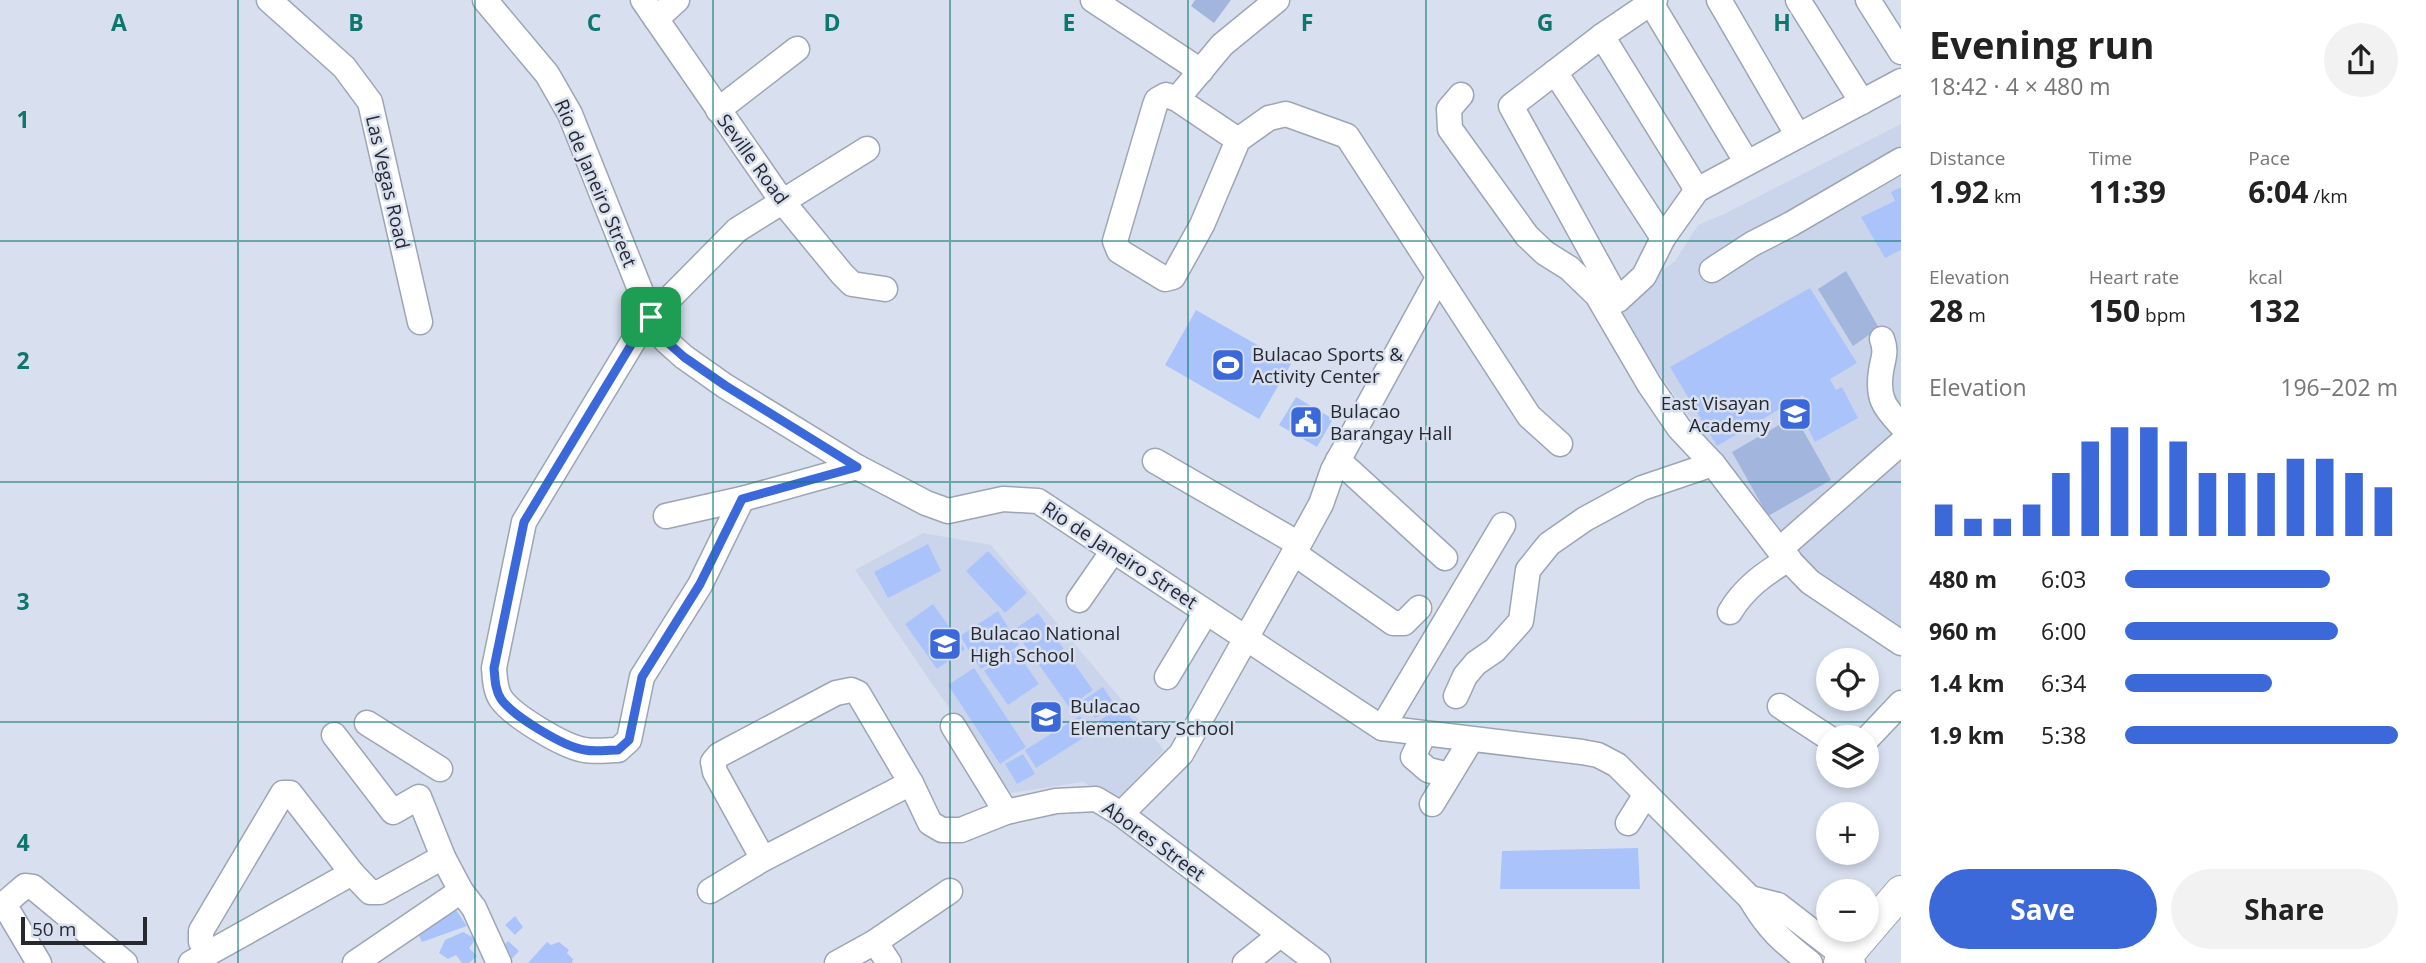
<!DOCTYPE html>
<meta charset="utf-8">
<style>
body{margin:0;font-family:"Open Sans",sans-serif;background:#f2f2f2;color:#222;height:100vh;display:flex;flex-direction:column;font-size:26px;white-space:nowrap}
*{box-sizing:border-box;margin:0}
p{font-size:23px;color:#767676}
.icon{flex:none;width:38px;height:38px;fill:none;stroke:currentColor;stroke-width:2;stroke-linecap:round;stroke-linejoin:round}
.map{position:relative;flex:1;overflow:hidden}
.sheet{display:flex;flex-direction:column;background:#fff;width:525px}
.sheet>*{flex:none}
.tools{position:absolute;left:1816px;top:648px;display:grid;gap:14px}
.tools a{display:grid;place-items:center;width:63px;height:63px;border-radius:50%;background:#fff;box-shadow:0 4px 10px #0003;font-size:35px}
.scale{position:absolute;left:21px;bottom:18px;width:126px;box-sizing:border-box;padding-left:7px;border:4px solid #26292f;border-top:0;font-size:19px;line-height:24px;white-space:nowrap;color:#26292f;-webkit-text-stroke:5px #d8e0f0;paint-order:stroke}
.pin{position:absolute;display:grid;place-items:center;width:60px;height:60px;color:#fff;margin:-30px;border-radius:14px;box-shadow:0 4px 10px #0006}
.round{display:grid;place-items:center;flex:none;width:74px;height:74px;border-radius:37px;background:#f2f2f2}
.headline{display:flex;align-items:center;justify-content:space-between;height:119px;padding:0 28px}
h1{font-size:38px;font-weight:700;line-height:52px}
.metrics{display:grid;grid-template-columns:repeat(3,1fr);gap:10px;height:119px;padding:7px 28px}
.metrics div{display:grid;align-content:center}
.metrics b{font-size:30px;font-weight:700}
.metrics small{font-size:19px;font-weight:400}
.metrics p{font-size:19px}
.chart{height:196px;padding:14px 28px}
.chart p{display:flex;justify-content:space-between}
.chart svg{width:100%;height:126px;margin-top:7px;stroke:#3c69da;stroke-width:6}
.cta{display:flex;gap:14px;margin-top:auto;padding:14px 28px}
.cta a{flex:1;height:80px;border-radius:42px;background:#3c69da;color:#fff;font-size:28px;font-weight:700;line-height:80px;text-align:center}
.cta a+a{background:#f2f2f2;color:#222}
ul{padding:0 28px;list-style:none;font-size:23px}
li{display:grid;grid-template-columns:112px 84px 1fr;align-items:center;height:52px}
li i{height:18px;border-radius:9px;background:#3c69da}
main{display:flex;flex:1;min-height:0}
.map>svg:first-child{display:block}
.built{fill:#cad5ec}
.green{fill:#a1b5dd}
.building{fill:#aac4fb}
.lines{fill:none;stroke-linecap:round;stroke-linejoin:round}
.minor-casing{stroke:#9da5b4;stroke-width:27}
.major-casing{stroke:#9da5b4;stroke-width:34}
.minor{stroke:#fff;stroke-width:24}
.major{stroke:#fff;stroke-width:32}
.route-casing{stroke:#fff;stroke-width:14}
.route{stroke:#3c69da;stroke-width:9}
.grid{fill:none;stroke:#0f766e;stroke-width:2;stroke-opacity:0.55}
.labels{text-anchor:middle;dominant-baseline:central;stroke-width:5;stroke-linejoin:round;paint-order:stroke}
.street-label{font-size:19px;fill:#26292f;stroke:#d8e0f0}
.poi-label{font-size:19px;fill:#26292f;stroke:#d8e0f0;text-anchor:start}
.grid-label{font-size:23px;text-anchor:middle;font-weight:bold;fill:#0f766e;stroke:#d8e0f0;stroke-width:5;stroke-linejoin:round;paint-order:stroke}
</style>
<main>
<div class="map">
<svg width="1901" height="963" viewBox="0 0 1901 963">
<rect width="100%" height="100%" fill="#d8e0f0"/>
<g class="built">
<polygon points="1901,124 1901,657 1799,587 1718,456 1658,372 1615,327 1624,299 1675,261 1698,225 1724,214"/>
<polygon points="923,533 991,545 1164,750 1116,801 1083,782 1011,793 932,684 855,570"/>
</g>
<g class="green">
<polygon points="1195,0 1231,0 1214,23 1191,6"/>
<polygon points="1846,271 1879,328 1853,346 1818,289"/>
<polygon points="1795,416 1831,480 1768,516 1732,452"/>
</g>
<g class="building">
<polygon points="1901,187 1901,250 1885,258 1861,217 1895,201 1891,192"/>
<polygon points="1810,288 1857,363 1830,379 1836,390 1842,387 1858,418 1815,442 1803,419 1812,414 1803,395 1717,446 1670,367"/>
<polygon points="1196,310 1291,364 1259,419 1165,365"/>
<polygon points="1296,397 1333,419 1317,447 1279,425"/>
<polygon points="928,544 941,571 888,598 874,572"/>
<polygon points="988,551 1027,593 1005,613 966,571"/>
<polygon points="933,604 965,649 937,669 905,624"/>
<polygon points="998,611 1019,645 981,669 960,636"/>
<polygon points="1038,613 1093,690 1069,707 1014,630"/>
<polygon points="1015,650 1039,684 1008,705 984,671"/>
<polygon points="974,668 1026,747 1000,764 948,685"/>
<polygon points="1103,687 1115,705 1095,718 1082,701"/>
<polygon points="1121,705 1133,721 1111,737 1099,721"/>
<polygon points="1080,716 1091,733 1036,768 1025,750"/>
<polygon points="1023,754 1035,774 1017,784 1005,764"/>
<polygon points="1638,848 1640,889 1500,889 1502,851"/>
<polygon points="454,907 467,926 422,942 416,930"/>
<polygon points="515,916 523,927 515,935 505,925"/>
<polygon points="463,932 476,939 469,948 477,956 469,963 462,963 456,955 448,959 439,953 445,940"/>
<polygon points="508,941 519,951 508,963 497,953"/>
<polygon points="547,942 551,945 559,942 569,950 567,953 573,959 572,963 528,963"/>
</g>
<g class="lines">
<defs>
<g id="minor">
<polyline points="269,0 344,67 370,102 420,322"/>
<path d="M485,0L547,74L570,114L651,317L666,341L684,357L725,386L857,467L926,503L948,511L1003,499L1038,501L1382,728L1582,752L1598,755L1617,765L1750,898C1768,929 1782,941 1810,963"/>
<polyline points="643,0 782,201 842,274 852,284 885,289"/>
<polyline points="1093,0 1201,71"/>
<polyline points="1655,0 1602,36 1511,106 1618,300 1644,276 1663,238 1697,190 1901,81"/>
<polyline points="1719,0 1798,136"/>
<polyline points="1798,0 1862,102"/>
<polyline points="1868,0 1901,52"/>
<polyline points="1651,3 1747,163"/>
<polyline points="656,19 677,0"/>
<polyline points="1602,36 1697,190"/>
<polyline points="1555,72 1663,238"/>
<polyline points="1461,95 1449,109 1450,129 1527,236 1545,253 1569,268 1597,295 1649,384 1679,428 1713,464 1779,550 1810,582 1901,643"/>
<polyline points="1177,99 1222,45 1277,0"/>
<polyline points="718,110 797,49"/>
<polyline points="1238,140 1202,225 1173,277 1165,279 1119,251 1115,241 1155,105 1157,100 1166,95 1177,99 1238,140 1269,118 1286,114 1347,136 1529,416 1560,444"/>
<polyline points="1712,270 1752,244 1791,224 1901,160"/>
<path d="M1882,339C1887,352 1883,358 1881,371C1877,398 1884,407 1901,425"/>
<polyline points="1338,460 1445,558"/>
<polyline points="1155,461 1299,544"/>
<path d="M742,499L700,585L642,677L629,740L618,750C607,750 595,752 585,750C564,747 513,716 501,699C495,690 495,679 494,668L524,522L634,340L651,317L737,230L867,149"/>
<polyline points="666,516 742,499 857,467"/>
<polyline points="1779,550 1901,443"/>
<polyline points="1294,553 1393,623 1404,623 1419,608"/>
<polyline points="1079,600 1113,551"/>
<path d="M1730,612C1744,588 1765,573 1789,559"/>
<polyline points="1167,677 1206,612"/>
<polyline points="1456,696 1465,676 1476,663 1495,650 1521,621 1528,570 1549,544 1585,519 1642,488 1713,464"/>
<polyline points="1780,706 1829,738"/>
<polyline points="367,723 440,769"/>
<polyline points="953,726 1006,812"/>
<polyline points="1382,728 1503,525"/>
<polyline points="1424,734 1413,757 1428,770 1449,775"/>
<polyline points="334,735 393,812 419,797 443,857 461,891 474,908 499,963"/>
<polyline points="1867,739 1901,703"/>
<polyline points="1432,804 1471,740"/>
<polyline points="1121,814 1181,754 1299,544 1321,504 1333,470 1438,278"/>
<polyline points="1628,823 1646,794"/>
<polyline points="763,859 715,772 713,762 719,755 836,693 851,690 858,693 911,783 930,823 942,830 961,830 1006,812 1056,801 1096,799 1121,814 1318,963"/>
<polyline points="710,891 763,859 911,783"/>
<polyline points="1750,898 1778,905 1853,963"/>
<polyline points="875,942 889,963"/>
<polyline points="209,953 201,942 201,931 283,793 290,793 352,873 370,892 380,892 443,857"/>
<polyline points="39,963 4,904 25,886 33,887 125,963"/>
<polyline points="191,963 352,873"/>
<polyline points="355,963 461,891"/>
<polyline points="837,963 875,942 950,891"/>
<polyline points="1245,963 1280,935"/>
</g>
<polyline id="major" points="1840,963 1901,892"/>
</defs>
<use href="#minor" class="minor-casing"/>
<use href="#major" class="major-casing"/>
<use href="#minor" class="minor"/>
<use href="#major" class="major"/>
</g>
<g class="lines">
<defs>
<path id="route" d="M651,317L666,341L684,357L726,386L857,467L742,499L700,584L642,677L629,740L618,750C607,750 595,752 585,750C564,747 513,716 501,699C495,690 495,679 494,668L524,522L634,340Z"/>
</defs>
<use href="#route" class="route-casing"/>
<use href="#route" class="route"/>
</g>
<path class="grid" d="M238,0V963M475,0V963M713,0V963M950,0V963M1188,0V963M1426,0V963M1663,0V963M0,241H1901M0,482H1901M0,722H1901"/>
<defs>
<symbol id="stadium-square" viewBox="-11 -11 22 22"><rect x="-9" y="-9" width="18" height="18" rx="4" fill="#3c69da" stroke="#d8e0f0"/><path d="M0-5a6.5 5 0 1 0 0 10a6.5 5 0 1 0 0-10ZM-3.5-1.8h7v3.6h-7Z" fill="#fff"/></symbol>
<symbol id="school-square" viewBox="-11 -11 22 22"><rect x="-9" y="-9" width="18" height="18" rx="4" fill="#3c69da" stroke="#d8e0f0"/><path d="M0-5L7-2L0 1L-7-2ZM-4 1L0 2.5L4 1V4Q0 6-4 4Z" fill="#fff"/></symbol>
<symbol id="civic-square" viewBox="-11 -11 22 22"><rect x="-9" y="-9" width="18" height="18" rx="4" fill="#3c69da" stroke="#d8e0f0"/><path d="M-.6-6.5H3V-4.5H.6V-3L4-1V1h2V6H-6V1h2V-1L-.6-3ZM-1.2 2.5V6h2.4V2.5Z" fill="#fff"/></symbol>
</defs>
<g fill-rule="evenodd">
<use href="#stadium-square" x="1209" y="346" width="38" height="38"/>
<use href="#school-square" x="1776" y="395" width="38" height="38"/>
<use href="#civic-square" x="1287" y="403" width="38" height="38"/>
<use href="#school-square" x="926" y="625" width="38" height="38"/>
<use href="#school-square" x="1027" y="698" width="38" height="38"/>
</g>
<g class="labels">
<g class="street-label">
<text transform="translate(753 159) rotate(54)">Seville Road</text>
<text transform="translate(388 182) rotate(77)">Las Vegas Road</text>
<text transform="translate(596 183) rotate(67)">Rio de Janeiro Street</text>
<text transform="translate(1120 555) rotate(33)">Rio de Janeiro Street</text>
<text transform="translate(1154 841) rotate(36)">Abores Street</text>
</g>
<g class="poi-label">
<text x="1252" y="354">Bulacao Sports &amp;<tspan x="1252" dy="22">Activity Center</tspan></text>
<text x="1770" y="403" text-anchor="end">East Visayan<tspan x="1770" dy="22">Academy</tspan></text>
<text x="1330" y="411">Bulacao<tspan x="1330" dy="22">Barangay Hall</tspan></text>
<text x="970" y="633">Bulacao National<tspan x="970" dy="22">High School</tspan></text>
<text x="1070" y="706">Bulacao<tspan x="1070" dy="22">Elementary School</tspan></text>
</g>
</g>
<g class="grid-label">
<text x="119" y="31">A</text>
<text x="356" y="31">B</text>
<text x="594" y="31">C</text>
<text x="832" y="31">D</text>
<text x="1069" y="31">E</text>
<text x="1307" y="31">F</text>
<text x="1545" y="31">G</text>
<text x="1782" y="31">H</text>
<text x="23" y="128">1</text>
<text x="23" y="369">2</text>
<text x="23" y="610">3</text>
<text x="23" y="851">4</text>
</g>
</svg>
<div class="tools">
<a><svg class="icon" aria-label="locate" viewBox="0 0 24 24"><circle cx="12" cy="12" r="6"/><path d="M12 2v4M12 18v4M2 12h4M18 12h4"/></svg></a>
<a><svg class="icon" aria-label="layers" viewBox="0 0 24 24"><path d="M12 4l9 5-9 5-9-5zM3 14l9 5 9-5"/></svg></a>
<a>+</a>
<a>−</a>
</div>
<div class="scale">50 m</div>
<div class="pin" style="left:651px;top:317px;background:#1e9e55"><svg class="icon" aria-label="arrive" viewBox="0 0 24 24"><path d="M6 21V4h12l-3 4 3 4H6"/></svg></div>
</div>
<section class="sheet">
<div class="headline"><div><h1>Evening run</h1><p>18:42 · 4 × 480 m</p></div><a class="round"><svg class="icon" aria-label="share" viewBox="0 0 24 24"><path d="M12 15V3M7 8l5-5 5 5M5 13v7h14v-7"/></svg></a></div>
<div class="metrics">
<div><p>Distance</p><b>1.92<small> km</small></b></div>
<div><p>Time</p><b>11:39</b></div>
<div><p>Pace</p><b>6:04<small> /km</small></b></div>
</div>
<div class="metrics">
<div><p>Elevation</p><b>28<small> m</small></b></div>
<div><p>Heart rate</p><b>150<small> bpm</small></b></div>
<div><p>kcal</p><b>132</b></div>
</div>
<div class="chart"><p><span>Elevation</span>196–202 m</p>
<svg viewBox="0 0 160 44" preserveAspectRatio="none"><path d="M5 44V33M15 44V38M25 44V38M35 44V33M45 44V22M55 44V11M65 44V6M75 44V6M85 44V11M95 44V22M105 44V22M115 44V22M125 44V17M135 44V17M145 44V22M155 44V27"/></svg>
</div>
<ul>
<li><b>480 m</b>6:03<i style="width:75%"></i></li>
<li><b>960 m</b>6:00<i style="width:78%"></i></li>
<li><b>1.4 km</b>6:34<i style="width:54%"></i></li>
<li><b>1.9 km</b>5:38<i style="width:100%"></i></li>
</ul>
<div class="cta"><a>Save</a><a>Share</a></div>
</section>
</main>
